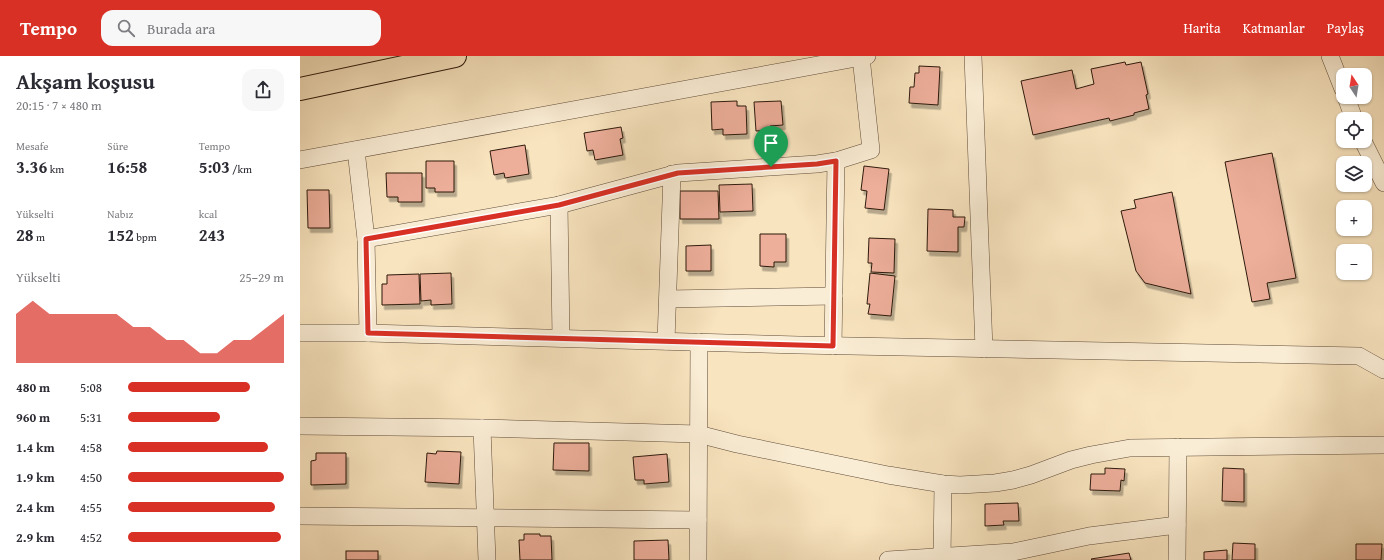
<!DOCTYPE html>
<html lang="tr">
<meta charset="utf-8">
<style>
body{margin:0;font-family:"Gentium Book Plus",serif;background:#f7f7f7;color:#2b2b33;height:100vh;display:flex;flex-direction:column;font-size:15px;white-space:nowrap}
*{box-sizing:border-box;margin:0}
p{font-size:13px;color:#7c7c81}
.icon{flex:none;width:22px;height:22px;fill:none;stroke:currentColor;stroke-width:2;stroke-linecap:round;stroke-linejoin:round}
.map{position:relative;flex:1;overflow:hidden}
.side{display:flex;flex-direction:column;background:#fff;width:300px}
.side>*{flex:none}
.needle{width:26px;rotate:348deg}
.controls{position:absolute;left:1036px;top:12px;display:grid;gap:8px}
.controls a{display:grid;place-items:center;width:36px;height:36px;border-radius:8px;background:#fff;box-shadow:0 1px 3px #0004;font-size:20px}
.pin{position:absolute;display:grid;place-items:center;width:34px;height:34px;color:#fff;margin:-41px -17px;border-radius:50% 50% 50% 0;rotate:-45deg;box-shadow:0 0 4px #0007}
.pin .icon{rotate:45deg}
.round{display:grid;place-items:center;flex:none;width:42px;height:42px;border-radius:12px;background:#f7f7f7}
.summary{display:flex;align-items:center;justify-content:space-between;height:68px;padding:0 16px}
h1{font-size:22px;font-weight:700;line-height:30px}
.figures{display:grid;grid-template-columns:repeat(3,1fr);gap:6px;height:68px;padding:4px 16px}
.figures div{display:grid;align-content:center}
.figures b{font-size:17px;font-weight:700}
.figures small{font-size:11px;font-weight:400}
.figures p{font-size:11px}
.chart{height:112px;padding:8px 16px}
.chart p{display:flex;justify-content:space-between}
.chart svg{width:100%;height:72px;margin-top:4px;fill:#d93025;opacity:.7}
ul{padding:0 16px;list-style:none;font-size:13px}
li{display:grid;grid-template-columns:64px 48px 1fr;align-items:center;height:30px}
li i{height:10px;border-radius:5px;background:#d93025}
header{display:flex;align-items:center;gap:24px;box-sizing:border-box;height:56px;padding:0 20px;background:#d93025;color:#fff}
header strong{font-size:19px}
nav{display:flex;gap:22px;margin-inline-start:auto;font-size:14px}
.search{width:280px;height:36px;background:#f7f7f7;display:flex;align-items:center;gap:10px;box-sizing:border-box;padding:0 14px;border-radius:12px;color:#7c7c81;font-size:15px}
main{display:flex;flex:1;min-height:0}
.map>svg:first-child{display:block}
.building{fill:#edae9a;stroke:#2d190c;filter:url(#shadow)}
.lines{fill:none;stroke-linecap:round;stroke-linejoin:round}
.minor-casing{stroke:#604c39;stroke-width:18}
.highway-casing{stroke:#2d190c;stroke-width:24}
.minor{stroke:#faedd5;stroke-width:17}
.highway{stroke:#f8e4bf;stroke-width:22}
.route-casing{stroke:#fff;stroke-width:8}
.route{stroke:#d93025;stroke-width:5}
</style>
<header>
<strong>Tempo</strong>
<div class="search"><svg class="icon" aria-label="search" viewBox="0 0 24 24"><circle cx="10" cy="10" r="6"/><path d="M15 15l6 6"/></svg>Burada ara</div>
<nav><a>Harita</a><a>Katmanlar</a><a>Paylaş</a></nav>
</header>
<main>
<section class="side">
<div class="summary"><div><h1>Akşam koşusu</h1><p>20:15 · 7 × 480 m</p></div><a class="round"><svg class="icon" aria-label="share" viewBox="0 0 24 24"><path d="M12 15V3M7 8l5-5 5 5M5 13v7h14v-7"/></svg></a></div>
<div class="figures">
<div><p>Mesafe</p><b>3.36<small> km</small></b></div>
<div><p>Süre</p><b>16:58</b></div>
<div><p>Tempo</p><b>5:03<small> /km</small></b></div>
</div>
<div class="figures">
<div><p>Yükselti</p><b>28<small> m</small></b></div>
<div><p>Nabız</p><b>152<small> bpm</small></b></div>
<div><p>kcal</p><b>243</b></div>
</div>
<div class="chart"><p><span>Yükselti</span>25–29 m</p>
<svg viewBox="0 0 160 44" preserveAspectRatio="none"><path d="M0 44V14L10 6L20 14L30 14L40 14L50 14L60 14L70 22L80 22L90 30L100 30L110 38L120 38L130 30L140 30L150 22L160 14V44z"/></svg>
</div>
<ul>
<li><b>480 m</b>5:08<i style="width:78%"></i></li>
<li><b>960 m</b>5:31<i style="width:59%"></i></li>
<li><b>1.4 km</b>4:58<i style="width:90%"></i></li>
<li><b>1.9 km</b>4:50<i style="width:100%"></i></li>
<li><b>2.4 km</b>4:55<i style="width:94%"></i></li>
<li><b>2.9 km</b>4:52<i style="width:98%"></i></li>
</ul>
</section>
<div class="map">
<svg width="1084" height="504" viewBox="0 0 1084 504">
<defs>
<filter id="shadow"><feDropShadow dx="2.5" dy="4.5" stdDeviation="0" flood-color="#0004"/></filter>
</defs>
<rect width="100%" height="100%" fill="#f8e4bf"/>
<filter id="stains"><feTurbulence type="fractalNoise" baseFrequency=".005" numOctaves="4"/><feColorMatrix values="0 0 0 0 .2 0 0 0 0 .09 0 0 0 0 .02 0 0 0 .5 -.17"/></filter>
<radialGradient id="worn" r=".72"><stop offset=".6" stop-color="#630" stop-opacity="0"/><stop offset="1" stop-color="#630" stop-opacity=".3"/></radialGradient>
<g class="building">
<polygon points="825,6 826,9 841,6 848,38 846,39 849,53 834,57 834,59 810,65 809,62 733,79 721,25 772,14 776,33 794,28 791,13"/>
<polygon points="619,10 640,11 638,49 609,47 610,31 614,31 615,17 619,17"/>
<polygon points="437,45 437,50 446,50 447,78 423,79 423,73 412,74 411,46"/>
<polygon points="481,45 483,69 470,70 470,74 456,75 454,46"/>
<polygon points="321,71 323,82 320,83 323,99 295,104 293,94 287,95 284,77"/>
<polygon points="225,89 229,118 205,122 204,117 194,119 190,95"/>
<polygon points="972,97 996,222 967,227 970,243 952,246 925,106"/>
<polygon points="126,105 154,105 154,136 135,136 135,132 126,132"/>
<polygon points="564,110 589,113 584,154 565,152 567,135 561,134"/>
<polygon points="86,117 122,117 122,146 98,146 98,141 87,141"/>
<polygon points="452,128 453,155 420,156 419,129"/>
<polygon points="7,134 29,134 30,172 8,172"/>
<polygon points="380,135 418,135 419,163 380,163"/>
<polygon points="872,136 891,238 845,227 836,215 821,155 836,152 834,144"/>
<polygon points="628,153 653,154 653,161 665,161 664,171 658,171 658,196 627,195"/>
<polygon points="460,178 486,178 486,206 474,206 474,211 460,210"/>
<polygon points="569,182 595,183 594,217 571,216 572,207 568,207"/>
<polygon points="411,189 411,215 386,215 386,190"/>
<polygon points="151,217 152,248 131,249 131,244 121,245 120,218"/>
<polygon points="570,217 595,220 591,260 568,258 570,248 567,248"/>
<polygon points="119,218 120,248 82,249 82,228 87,228 87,219"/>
<polygon points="254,387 289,387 289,415 253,414"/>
<polygon points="137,395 161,396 159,428 125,426 127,397 136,398"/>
<polygon points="16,397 46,397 46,428 11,429 11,405 16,404"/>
<polygon points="367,398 369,426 344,428 344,424 335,424 333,401"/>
<polygon points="805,412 825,413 824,425 821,424 820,435 790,434 791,418 805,418"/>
<polygon points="923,412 944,413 944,446 922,445"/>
<polygon points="718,447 719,465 703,465 704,469 685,470 685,448"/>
<polygon points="224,478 240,478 240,480 251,480 252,504 220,504 219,484 224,484"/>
<polygon points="368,484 369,504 334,504 334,485"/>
<polygon points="933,487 955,488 955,504 932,504"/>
<polygon points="1056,488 1082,488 1081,504 1056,504"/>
<polygon points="927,494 927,504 904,504 904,496"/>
<rect x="46" y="495" width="32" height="9"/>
<polygon points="829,497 831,504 792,504 791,503"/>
</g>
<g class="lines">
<defs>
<g id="minor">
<polyline points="673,0 684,293"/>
<polyline points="1030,0 1043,33"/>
<polyline points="1046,41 1054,63"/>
<polyline points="1063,85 1084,127"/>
<polyline points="56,94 66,183 68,277"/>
<polyline points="0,104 567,0"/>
<polyline points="259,149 261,282"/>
<polyline points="66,183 259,149 378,117 517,108 536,105 571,94 561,1"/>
<polyline points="368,243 534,240"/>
<polyline points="0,277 68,277 499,289 1059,300 1084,314"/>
<polyline points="366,285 372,118"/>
<polyline points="533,290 536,105"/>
<polyline points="0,370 182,372 398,378 437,388 588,419 643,428 660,429 695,427 713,424 731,419 771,404 791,399 830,392 1084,389"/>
<polyline points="182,372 187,504"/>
<polyline points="0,460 398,464"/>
<polyline points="398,504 399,286"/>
<polyline points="588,504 713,496 789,480 877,469"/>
<polyline points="642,504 643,428"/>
<polyline points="877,504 878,391"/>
</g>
<polyline id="highway" points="0,33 155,0"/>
</defs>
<use href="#minor" class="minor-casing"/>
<use href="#highway" class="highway-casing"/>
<use href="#minor" class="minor"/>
<use href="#highway" class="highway"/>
</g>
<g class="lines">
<defs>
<polygon id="route" points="536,105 533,290 68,277 66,183 259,149 378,117 517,108"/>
</defs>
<use href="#route" class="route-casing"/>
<use href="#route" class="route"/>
</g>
<rect width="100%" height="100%" filter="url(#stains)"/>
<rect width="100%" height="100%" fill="url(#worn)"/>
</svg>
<div class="controls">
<a><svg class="needle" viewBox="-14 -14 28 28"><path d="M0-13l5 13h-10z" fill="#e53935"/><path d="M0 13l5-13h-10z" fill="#7c7c81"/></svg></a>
<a><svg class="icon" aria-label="locate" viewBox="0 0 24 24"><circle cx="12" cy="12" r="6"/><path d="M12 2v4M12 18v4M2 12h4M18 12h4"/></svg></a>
<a><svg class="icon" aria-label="layers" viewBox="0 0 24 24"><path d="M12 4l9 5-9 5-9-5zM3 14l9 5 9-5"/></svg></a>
<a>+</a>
<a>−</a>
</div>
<div class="pin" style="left:471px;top:111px;background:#1e9e55"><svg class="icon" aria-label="arrive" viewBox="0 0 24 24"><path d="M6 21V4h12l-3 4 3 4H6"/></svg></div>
</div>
</main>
